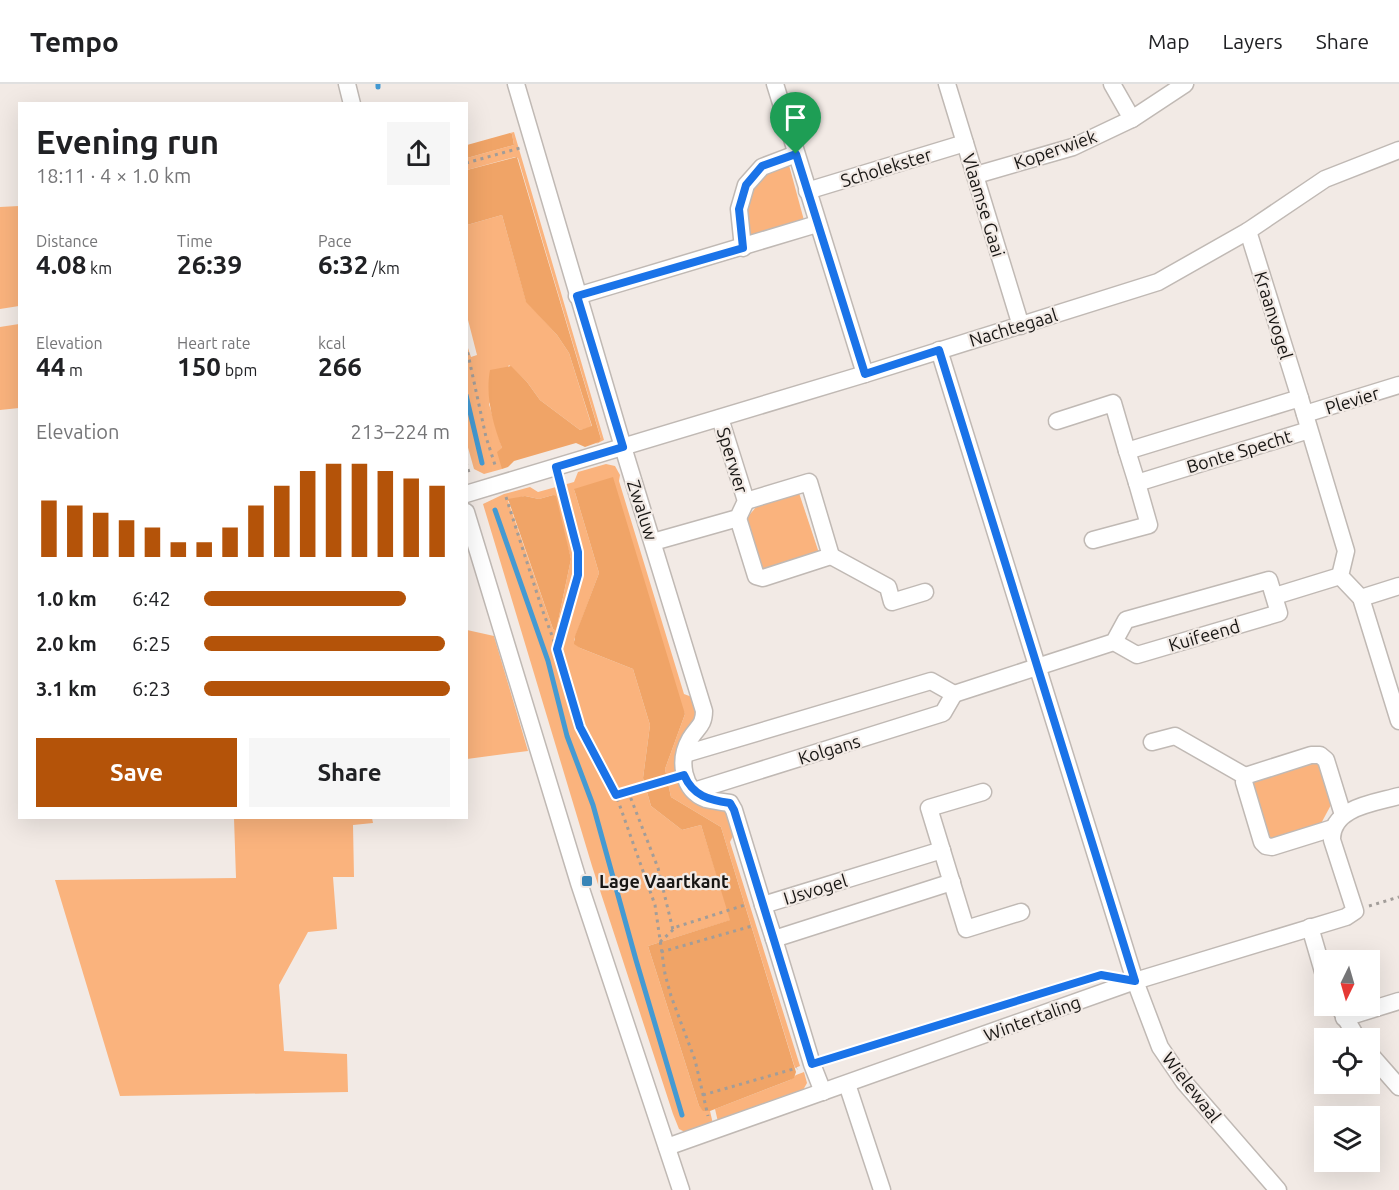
<!DOCTYPE html>
<meta charset="utf-8">
<style>
body{margin:0;font-family:Ubuntu,sans-serif;background:#f6f6f6;color:#202124;height:100vh;display:flex;flex-direction:column;font-size:22px;white-space:nowrap}
*{box-sizing:border-box;margin:0}
p{font-size:20px;color:#757577}
.icon{flex:none;width:33px;height:33px;fill:none;stroke:currentColor;stroke-width:2;stroke-linecap:round;stroke-linejoin:round}
.map{position:relative;flex:1;overflow:hidden}
.side{position:absolute;left:18px;top:18px;width:450px;height:717px;display:flex;flex-direction:column;background:#fff;border-radius:0px;box-shadow:0 6px 24px #0002}
.side>*{flex:none}
.needle{width:39px;rotate:185deg}
.controls{position:absolute;left:1314px;top:866px;display:grid;gap:12px}
.controls a{display:grid;place-items:center;width:66px;height:66px;border-radius:0px;background:#fff;box-shadow:0 6px 24px #0002;font-size:30px}
.pin{position:absolute;display:grid;place-items:center;width:51px;height:51px;color:#fff;margin:-62px -26px;border-radius:50% 50% 50% 0;rotate:-45deg;box-shadow:0 0 6px #0007}
.pin .icon{rotate:45deg}
.round{display:grid;place-items:center;flex:none;width:63px;height:63px;border-radius:0px;background:#f6f6f6}
.overview{display:flex;align-items:center;justify-content:space-between;height:102px;padding:0 18px}
h1{font-size:33px;font-weight:700;line-height:45px}
.metrics{display:grid;grid-template-columns:repeat(3,1fr);gap:9px;height:102px;padding:6px 18px}
.metrics div{display:grid;align-content:center}
.metrics b{font-size:26px;font-weight:700}
.metrics small{font-size:16px;font-weight:400}
.metrics p{font-size:16px}
.chart{height:168px;padding:12px 18px}
.chart p{display:flex;justify-content:space-between}
.chart svg{width:100%;height:108px;margin-top:6px;stroke:#b45309;stroke-width:6}
.primary-button{display:flex;gap:12px;margin-top:auto;padding:12px 18px}
.primary-button a{flex:1;height:69px;border-radius:0px;background:#b45309;color:#fff;font-size:24px;font-weight:700;line-height:69px;text-align:center}
.primary-button a+a{background:#f6f6f6;color:#202124}
ul{padding:0 18px;list-style:none;font-size:20px}
li{display:grid;grid-template-columns:96px 72px 1fr;align-items:center;height:45px}
li i{height:15px;border-radius:8px;background:#b45309}
header{display:flex;align-items:center;gap:36px;box-sizing:border-box;height:84px;padding:0 30px;background:#fff;border-bottom:2px solid #e0e0e0}
header strong{font-size:28px}
nav{display:flex;gap:33px;margin-inline-start:auto;font-size:21px}
.map>svg:first-child{display:block}
.green{fill:#fab37d;fill-rule:evenodd}
.forest{fill:#f0a467}
.lines{fill:none;stroke-linecap:round;stroke-linejoin:round}
.stream{stroke:#449ad3;stroke-width:5}
.minor-casing{stroke:#c0b9b4;stroke-width:19}
.path{stroke:#a29d99;stroke-width:3;stroke-dasharray:3 4.5;stroke-linecap:butt}
.minor{stroke:#fff;stroke-width:16}
.route-casing{stroke:#fff;stroke-width:12}
.route{stroke:#1a73e8;stroke-width:8}
.poi-dot{fill:#3885b7;stroke:#f2eae5;stroke-width:2}
.labels{text-anchor:middle;dominant-baseline:central;stroke-width:4.5;stroke-linejoin:round;paint-order:stroke}
.street-label{font-size:18px;fill:#181614;stroke:#f2eae5}
.poi-label{font-size:18px;font-weight:bold;fill:#181614;stroke:#f2eae5;text-anchor:start}
</style>
<header>
<strong>Tempo</strong>
<nav><a>Map</a><a>Layers</a><a>Share</a></nav>
</header>
<div class="map">
<svg width="1399" height="1106" viewBox="0 0 1399 1106">
<rect width="100%" height="100%" fill="#f2eae5"/>
<g class="green">
<polygon points="514,48 604,356 596,360 601,355 600,351 518,74 515,73 467,86 467,74 514,61 512,50 510,49"/>
<path d="M789,81L805,140L748,156C746,115 744,95 789,81Z"/>
<polygon points="19,122 19,222 0,225 0,123"/>
<polygon points="502,131 526,217 557,251 569,269 592,343 580,346 540,316 527,298 509,281 489,320 502,364 502,385 484,390 474,385 467,360 466,258 471,273 477,271 467,232 467,141"/>
<polygon points="19,240 19,324 0,326 0,243"/>
<path d="M606,380L615,382L620,391L619,397L684,610L692,613L698,633L678,693L726,723L734,750L730,758L800,982L795,984L721,743L671,713L665,685L685,630L574,405L599,489L574,556L580,564L633,585L650,641L643,694L651,722L682,746L701,741L731,836L648,862L699,1022L704,1027H710L713,1040L687,1049L679,1045L673,1030L592,782L483,420L504,410L530,403L538,408L574,398L578,388ZM553,411L571,475L556,547L553,545L508,417L525,412L539,415Z"/>
<polygon points="799,409 819,469 760,488 744,437 757,422"/>
<polygon points="467,546 494,552 528,667 467,675"/>
<polygon points="1318,678 1332,719 1317,747 1270,758 1252,698"/>
<polygon points="234,734 372,734 373,739 353,741 354,793 333,793 337,845 308,848 279,901 284,967 347,970 348,1008 120,1012 55,796 236,794"/>
<polygon points="804,988 807,999 802,1008 718,1038 715,1025 790,996 796,991"/>
</g>
<g class="forest">
<polygon points="510,49 512,50 514,61 467,74 467,61"/>
<path d="M517,73L601,355L599,358L585,363L576,359L514,377L508,383L502,385L497,368L502,364C493,339 485,313 490,286L511,282L527,298L540,316L580,346L592,342L569,269L557,251L526,218L502,131L467,141V86Z"/>
<polygon points="613,393 685,630 665,685 671,713 721,743 796,988 794,994 790,996 710,1027 703,1027 699,1022 648,862 730,836 701,741 682,746 651,722 643,694 650,641 633,585 580,564 574,560 575,552 599,489 574,405"/>
<polygon points="553,411 556,412 571,475 556,547 553,545 508,415 525,412 539,415"/>
</g>
<g class="lines">
<g class="stream">
<polyline points="378,3 378,0"/>
<polyline points="466,311 482,379"/>
<polyline points="495,426 548,577 567,652 593,721 636,876 682,1031"/>
</g>
<defs>
<g id="minor">
<polyline points="347,0 352,20"/>
<path d="M516,0L623,363L704,627C704,642 697,643 690,655C678,676 682,706 706,715C714,717 722,718 730,719L734,726L763,821"/>
<polyline points="775,0 865,290"/>
<polyline points="947,0 1021,242"/>
<polyline points="1112,0 1132,35"/>
<polyline points="976,91 1073,63 1132,35 1185,0"/>
<polyline points="807,107 965,59"/>
<polyline points="1248,147 1300,314"/>
<polyline points="743,164 739,125 746,101 762,83 796,70"/>
<polyline points="577,212 817,140"/>
<polyline points="939,266 1135,897 1160,963 1184,998 1278,1106"/>
<polyline points="1305,330 1399,301"/>
<polyline points="1057,337 1113,319 1127,367"/>
<polyline points="1309,346 1137,399 1127,367 1300,314 1346,467 1340,492 1361,514 1399,637"/>
<polyline points="466,410 865,290 1158,198 1248,147 1325,95 1399,66"/>
<polyline points="466,428 579,799 681,1106"/>
<polyline points="738,434 756,492 763,494 831,472 809,398 746,417"/>
<polyline points="1093,456 1149,441 1137,399"/>
<polyline points="653,458 738,434 746,417 720,334"/>
<polyline points="831,472 888,503 892,518 925,508"/>
<polyline points="1275,512 1340,492"/>
<polyline points="1361,514 1399,502"/>
<polyline points="954,610 1114,558 1126,536 1269,496 1279,529 1137,571 1114,558"/>
<polyline points="1152,658 1175,652 1245,692"/>
<polyline points="685,670 931,597 954,610 943,629 694,707"/>
<polyline points="983,708 929,724 966,845 1021,828"/>
<polyline points="1333,744 1272,763 1266,762 1262,758 1244,698 1245,692 1311,671 1320,671 1326,676 1343,731"/>
<polyline points="942,766 763,821 774,855 952,798"/>
<polyline points="1310,843 1324,891"/>
<polyline points="774,855 812,980 823,1008"/>
<polyline points="1338,921 1357,954"/>
<polyline points="1344,934 1399,917"/>
<polyline points="1370,970 1399,1003"/>
<polyline points="847,1000 882,1106"/>
<path d="M667,1063L1135,897L1346,833L1355,827L1332,756C1331,723 1375,719 1399,712"/>
</g>
</defs>
<use href="#minor" class="minor-casing"/>
<g class="path">
<polyline points="466,79 520,64"/>
<polyline points="466,261 486,353 496,384"/>
<polyline points="466,378 470,392"/>
<polyline points="506,413 542,525 557,565 580,643 616,711 655,821 665,890 671,912 695,976 708,1032"/>
<polyline points="557,563 578,491 578,468 560,398"/>
<polyline points="628,707 658,784 673,846"/>
<polyline points="617,711 671,695"/>
<polyline points="1369,822 1399,813"/>
<polyline points="660,858 676,843 748,820"/>
<polyline points="661,868 752,842"/>
<polyline points="826,976 1069,901"/>
<polyline points="703,1011 797,984"/>
</g>
<use href="#minor" class="minor"/>
</g>
<g class="lines">
<defs>
<path id="route" d="M796,70L865,290L939,266L1135,897L1101,891L812,980L734,726L730,719C709,716 693,712 684,691L616,711L580,643L557,565L578,491V468L556,383L623,363L577,212L743,164L739,125L746,101L762,82Z"/>
</defs>
<use href="#route" class="route-casing"/>
<use href="#route" class="route"/>
</g>
<rect class="poi-dot" x="581" y="791" width="12" height="12" rx="3"/>
<g class="labels">
<g class="street-label">
<text transform="translate(1055 65) rotate(-19)">Koperwiek</text>
<text transform="translate(886 83) rotate(-17)">Scholekster</text>
<text transform="translate(984 121) rotate(73)">Vlaamse Gaai</text>
<text transform="translate(1274 231) rotate(73)">Kraanvogel</text>
<text transform="translate(1013 243) rotate(-17)">Nachtegaal</text>
<text transform="translate(1352 316) rotate(-17)">Plevier</text>
<text transform="translate(1239 367) rotate(-17)">Bonte Specht</text>
<text transform="translate(733 376) rotate(73)">Sperwer</text>
<text transform="translate(643 426) rotate(72)">Zwaluw</text>
<text transform="translate(1204 551) rotate(-16)">Kuifeend</text>
<text transform="translate(829 665) rotate(-17)">Kolgans</text>
<text transform="translate(815 805) rotate(-17)">IJsvogel</text>
<text transform="translate(1032 934) rotate(-20)">Wintertaling</text>
<text transform="translate(1192 1003) rotate(52)">Wielewaal</text>
</g>
<g class="poi-label">
<text x="599" y="797">Lage Vaartkant</text>
</g>
</g>
</svg>
<div class="controls">
<a><svg class="needle" viewBox="-14 -14 28 28"><path d="M0-13l5 13h-10z" fill="#e53935"/><path d="M0 13l5-13h-10z" fill="#757577"/></svg></a>
<a><svg class="icon" aria-label="locate" viewBox="0 0 24 24"><circle cx="12" cy="12" r="6"/><path d="M12 2v4M12 18v4M2 12h4M18 12h4"/></svg></a>
<a><svg class="icon" aria-label="layers" viewBox="0 0 24 24"><path d="M12 4l9 5-9 5-9-5zM3 14l9 5 9-5"/></svg></a>
</div>
<div class="pin" style="left:796px;top:70px;background:#1e9e55"><svg class="icon" aria-label="arrive" viewBox="0 0 24 24"><path d="M6 21V4h12l-3 4 3 4H6"/></svg></div>
<section class="side">
<div class="overview"><div><h1>Evening run</h1><p>18:11 · 4 × 1.0 km</p></div><a class="round"><svg class="icon" aria-label="share" viewBox="0 0 24 24"><path d="M12 15V3M7 8l5-5 5 5M5 13v7h14v-7"/></svg></a></div>
<div class="metrics">
<div><p>Distance</p><b>4.08<small> km</small></b></div>
<div><p>Time</p><b>26:39</b></div>
<div><p>Pace</p><b>6:32<small> /km</small></b></div>
</div>
<div class="metrics">
<div><p>Elevation</p><b>44<small> m</small></b></div>
<div><p>Heart rate</p><b>150<small> bpm</small></b></div>
<div><p>kcal</p><b>266</b></div>
</div>
<div class="chart"><p><span>Elevation</span>213–224 m</p>
<svg viewBox="0 0 160 44" preserveAspectRatio="none"><path d="M5 44V21M15 44V23M25 44V26M35 44V29M45 44V32M55 44V38M65 44V38M75 44V32M85 44V23M95 44V15M105 44V9M115 44V6M125 44V6M135 44V9M145 44V12M155 44V15"/></svg>
</div>
<ul>
<li><b>1.0 km</b>6:42<i style="width:82%"></i></li>
<li><b>2.0 km</b>6:25<i style="width:98%"></i></li>
<li><b>3.1 km</b>6:23<i style="width:100%"></i></li>
</ul>
<div class="primary-button"><a>Save</a><a>Share</a></div>
</section>
</div>
